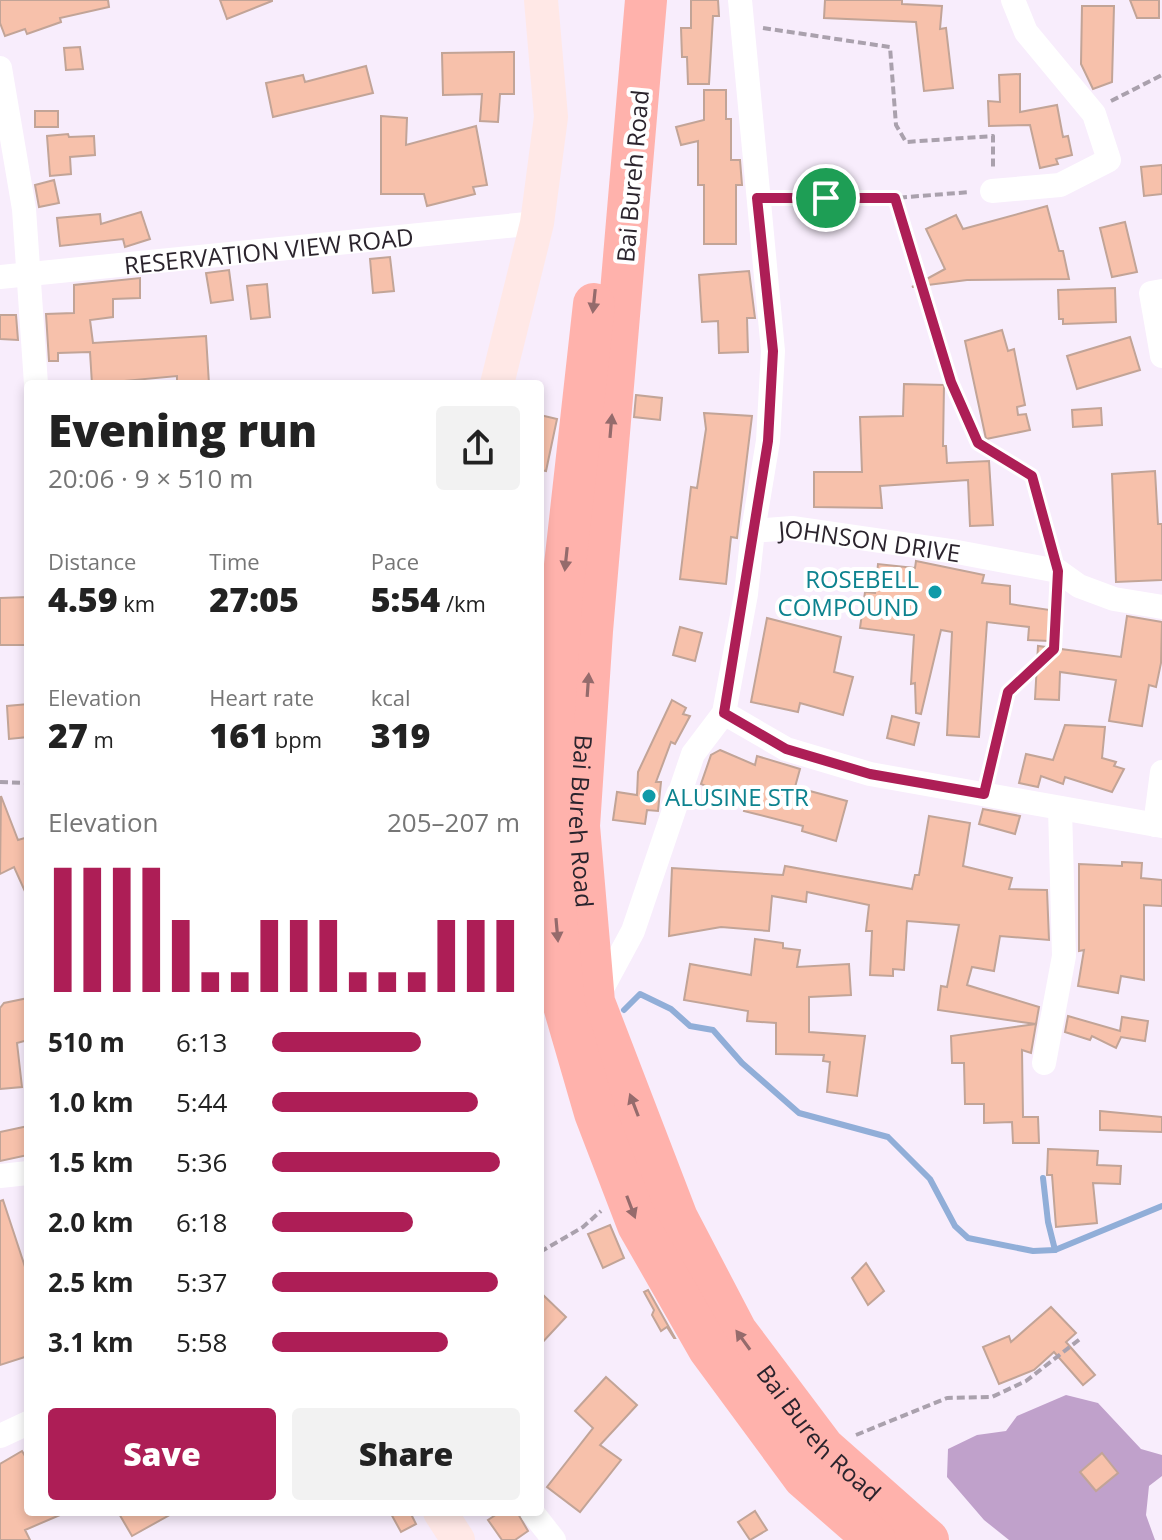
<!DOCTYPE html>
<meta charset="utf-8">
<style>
body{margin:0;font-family:"Open Sans",sans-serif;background:#f2f2f2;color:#222;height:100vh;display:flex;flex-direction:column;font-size:30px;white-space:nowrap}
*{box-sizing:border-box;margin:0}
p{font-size:26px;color:#767676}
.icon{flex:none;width:44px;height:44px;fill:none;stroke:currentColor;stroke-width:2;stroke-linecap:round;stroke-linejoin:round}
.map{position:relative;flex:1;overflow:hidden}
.drawer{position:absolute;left:24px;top:380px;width:520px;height:1136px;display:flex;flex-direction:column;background:#fff;border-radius:8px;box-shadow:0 4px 12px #0003}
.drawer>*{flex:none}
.pin{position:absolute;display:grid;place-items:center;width:68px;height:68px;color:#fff;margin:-34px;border:4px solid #fff;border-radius:50%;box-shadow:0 2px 8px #0007}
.round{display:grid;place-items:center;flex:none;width:84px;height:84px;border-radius:8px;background:#f2f2f2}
.summary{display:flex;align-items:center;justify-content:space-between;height:136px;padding:0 24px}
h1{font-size:44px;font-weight:800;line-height:60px}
.stats{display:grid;grid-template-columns:repeat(3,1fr);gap:12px;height:136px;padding:8px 24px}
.stats div{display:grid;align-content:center}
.stats b{font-size:34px;font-weight:800}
.stats small{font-size:22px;font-weight:400}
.stats p{font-size:22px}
.chart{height:224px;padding:16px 24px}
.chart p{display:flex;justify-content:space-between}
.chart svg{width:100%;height:144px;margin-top:8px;stroke:#ad1e56;stroke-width:6}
.button{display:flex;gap:16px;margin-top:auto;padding:16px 24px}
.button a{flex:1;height:92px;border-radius:8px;background:#ad1e56;color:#fff;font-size:32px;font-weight:800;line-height:92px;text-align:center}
.button a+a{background:#f2f2f2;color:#222}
ul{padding:0 24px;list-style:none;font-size:26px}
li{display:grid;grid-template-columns:128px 96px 1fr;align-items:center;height:60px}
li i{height:20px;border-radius:10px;background:#ad1e56}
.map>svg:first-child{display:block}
.forest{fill:#c0a1cb}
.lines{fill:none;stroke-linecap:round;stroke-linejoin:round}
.stream{stroke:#91aed8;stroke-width:6}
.building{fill:#f7c1ab;stroke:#c2a497;stroke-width:2}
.path{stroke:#aaa1ad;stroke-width:4;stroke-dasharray:8 4;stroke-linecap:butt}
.street{stroke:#fff;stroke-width:24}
.secondary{stroke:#ffe8e6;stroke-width:34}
.highway{stroke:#ffb2ac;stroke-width:42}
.oneway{fill:#956b6c}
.route-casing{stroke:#fff;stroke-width:16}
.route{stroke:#ad1e56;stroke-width:10}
.culture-dot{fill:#0f9aa8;stroke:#fff;stroke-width:3}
.labels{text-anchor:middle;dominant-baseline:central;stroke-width:8;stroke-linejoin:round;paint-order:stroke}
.street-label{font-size:24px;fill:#2b242d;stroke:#fff}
.culture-label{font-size:24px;fill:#0d838f;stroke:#fff;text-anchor:end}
</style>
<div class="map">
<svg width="1162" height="1540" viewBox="0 0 1162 1540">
<rect width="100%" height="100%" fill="#f8edfc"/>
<polygon class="forest" points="1066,1395 1098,1403 1141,1449 1162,1455 1162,1476 1149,1486 1146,1515 1155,1540 1009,1540 984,1520 947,1477 948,1449 977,1435 1006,1431 1017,1416"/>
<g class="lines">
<g class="stream">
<polyline points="624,1010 640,994 671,1009 690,1026 713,1030 742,1063 799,1113 888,1137 930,1179 955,1226 968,1238 1033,1251 1055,1250 1162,1206"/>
<polyline points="1043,1178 1048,1222 1055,1250"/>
</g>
</g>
<g class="building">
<polygon points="0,0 108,0 109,7 60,18 61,22 27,34 25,29 5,36 0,23"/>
<polygon points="220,0 272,0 272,1 227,19"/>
<polygon points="691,0 718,0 719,16 713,16 709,84 688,84 687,57 682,57 681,28 691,28"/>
<polygon points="825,0 902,0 902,4 942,6 940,29 946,28 953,88 924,91 916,22 824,18"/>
<polygon points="1130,0 1159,0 1159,18 1137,18"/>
<polygon points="1082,6 1114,6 1112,82 1093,89 1081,64"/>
<polygon points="80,47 83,69 66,70 64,48"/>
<polygon points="514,52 514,94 500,94 498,122 480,121 482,94 443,95 442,53"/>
<polygon points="366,66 373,93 273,117 266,83 303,75 305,82"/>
<polygon points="1020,74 1020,112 1057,105 1063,137 1068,136 1072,155 1056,159 1058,164 1040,168 1030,125 989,126 988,101 1000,102 999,75"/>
<polygon points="704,90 726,90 726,119 731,119 731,160 740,160 742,185 736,185 736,244 704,244 704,185 698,185 698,141 681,145 676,127 704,120"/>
<rect x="35" y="111" width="23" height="16"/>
<polygon points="381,116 407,118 406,145 476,126 487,185 473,187 475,194 427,206 424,194 381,194"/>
<polygon points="68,134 69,137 94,136 95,155 70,157 71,174 50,176 47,136"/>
<polygon points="1162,165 1162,194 1144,196 1141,167"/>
<polygon points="54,180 59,203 39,207 35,185"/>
<polygon points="1047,206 1059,251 1063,251 1069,279 967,280 912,287 945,269 926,229 956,215 963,229"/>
<polygon points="141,212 150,239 125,247 123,239 60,246 57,218 100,214 101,224"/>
<polygon points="1125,222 1137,272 1112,277 1100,228"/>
<polygon points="390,257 394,291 373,293 370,259"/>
<polygon points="229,270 233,300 211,303 206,273"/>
<polygon points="749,271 755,318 747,318 748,352 719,353 718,321 702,322 699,275"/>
<polygon points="140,278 140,298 113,299 113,317 90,320 93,343 206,336 209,384 177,384 177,376 92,384 90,352 58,353 58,361 49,361 46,314 74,313 74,285"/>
<polygon points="267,284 270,317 251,319 247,286"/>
<polygon points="1115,288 1116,322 1063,324 1063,319 1059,319 1058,290"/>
<polygon points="0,315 16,315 18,340 0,339"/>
<polygon points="1002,330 1008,351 1014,349 1025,405 1017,407 1018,415 1026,414 1030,430 986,439 965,341"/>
<polygon points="1130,337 1140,370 1077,389 1067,356"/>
<polygon points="904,384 944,385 943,446 946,446 947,463 989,461 993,525 970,526 968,480 880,486 882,508 814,507 814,472 862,472 860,417 903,416"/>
<polygon points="636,395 662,398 660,420 634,417"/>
<polygon points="1101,408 1102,425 1073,427 1072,410"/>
<polygon points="704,413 752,416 737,538 731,537 726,584 680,579 691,487 697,488 706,429"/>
<polygon points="540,415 557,419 546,471 540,470"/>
<polygon points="1155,471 1158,524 1162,524 1162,580 1116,582 1112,474"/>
<polygon points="916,561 984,575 982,583 1010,586 1010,604 1050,610 1049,641 1028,640 1029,627 987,622 979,737 947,735 952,632 941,630 921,714 916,713 915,683 911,684 914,635 860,628 865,592 875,593 878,564 915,568"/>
<polygon points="28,597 28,645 0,645 0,598"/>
<polygon points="1127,616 1162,622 1161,663 1156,687 1149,685 1142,726 1109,721 1116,680 1060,672 1059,700 1035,699 1038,646 1121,657"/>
<polygon points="767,618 841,637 834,672 853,677 843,715 800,703 798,712 751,702"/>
<polygon points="680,627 702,633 695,661 673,655"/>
<polygon points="672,700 686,708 683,714 690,716 675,744 671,742 656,782 661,782 658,811 647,810 645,824 613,820 617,792 637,795 638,772"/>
<polygon points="28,704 28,737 9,739 7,706"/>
<polygon points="892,716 919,723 914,745 887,738"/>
<polygon points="1065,725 1105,727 1102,758 1116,762 1114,766 1124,769 1112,792 1065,777 1063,784 1041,776 1038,787 1019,783 1026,754 1053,760"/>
<polygon points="720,750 755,765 757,756 800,769 795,787 847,801 836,841 802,831 803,826 744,811 746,804 705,791 706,786 701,784 711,755"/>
<polygon points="1,796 18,840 28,837 28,898 14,867 0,874"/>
<polygon points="983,809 1020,816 1015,834 979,824"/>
<polygon points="929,816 970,823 963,866 1012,878 1009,889 1047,890 1049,940 1000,936 994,971 972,967 967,985 1039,1007 1036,1024 938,1010 941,986 947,987 959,925 907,921 904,970 893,969 893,976 870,975 872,931 866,931 869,905 807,892 806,902 772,896 769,931 721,927 669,936 672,868 783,875 785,866 912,889 915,875 919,875"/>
<polygon points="1122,862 1142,863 1141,878 1162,880 1162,906 1144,905 1144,980 1121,976 1118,993 1078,986 1084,950 1079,951 1079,864 1122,866"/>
<polygon points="755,939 783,943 783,948 800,950 797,967 849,964 851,995 809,997 809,1032 865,1036 857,1096 827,1092 830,1062 823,1061 824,1055 776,1054 776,1023 747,1021 748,1011 684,1000 690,964 751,975"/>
<polygon points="28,998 28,1040 17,1043 22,1087 0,1089 0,1008 4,1003"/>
<polygon points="1068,1016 1120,1031 1122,1017 1148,1021 1145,1041 1121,1037 1116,1048 1092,1036 1090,1040 1065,1032"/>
<polygon points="1036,1024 1031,1053 1022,1050 1023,1117 1038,1117 1039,1143 1013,1143 1012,1122 984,1123 984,1104 965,1104 964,1063 952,1063 951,1036"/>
<polygon points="1100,1111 1162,1117 1162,1132 1100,1130"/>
<polygon points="28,1126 28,1155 0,1161 0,1132"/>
<polygon points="1048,1149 1098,1151 1097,1165 1121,1166 1120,1184 1093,1183 1097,1223 1056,1227 1052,1175 1047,1175"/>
<polygon points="3,1200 28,1276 28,1356 0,1365 0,1201"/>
<polygon points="610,1225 624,1258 603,1268 588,1234"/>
<polygon points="866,1263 884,1291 868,1305 852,1278"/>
<polygon points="648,1290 675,1338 674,1338 667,1327 661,1331 652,1315 654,1310 644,1292"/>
<polygon points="540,1292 566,1317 540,1345"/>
<polygon points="1051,1307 1076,1333 1066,1342 1095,1375 1083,1385 1054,1352 1034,1370 999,1384 983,1347 1009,1336 1011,1342"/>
<polygon points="606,1377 637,1405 600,1445 621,1460 580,1512 547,1487 593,1428 575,1411"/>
<polygon points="22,1451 28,1461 28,1512 67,1512 25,1530 30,1540 0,1540 0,1464"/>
<polygon points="1102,1453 1118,1473 1096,1491 1080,1472"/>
<polygon points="755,1511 767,1530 750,1540 738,1522"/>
<polygon points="118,1512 175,1512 132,1536"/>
<polygon points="390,1512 410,1512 416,1524 401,1532"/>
<polygon points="500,1512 517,1512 528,1531 515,1540 502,1540 488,1520"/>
</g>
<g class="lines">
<g class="path">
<polyline points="763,28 890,47 896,125 906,142 993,136 993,168"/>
<polyline points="1111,101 1162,75"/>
<polyline points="779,198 895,198 970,192"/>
<polyline points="895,198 951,382 978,443 1032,476 1052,548"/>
<polyline points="988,773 1008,692 1054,649 1057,596"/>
<polyline points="0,782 28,783"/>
<polyline points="540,1252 583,1227 601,1211"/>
<polyline points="856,1435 947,1398 992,1397 1026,1381 1080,1339"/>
</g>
<g class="street">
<polyline points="740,0 773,351 768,441 753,531"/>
<polyline points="0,68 24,209 36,384"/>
<polyline points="992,191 1060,185 1109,160 1094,114 1026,32 1013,0"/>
<path id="s1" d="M0,277L537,223"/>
<polyline points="1162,291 1151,293 1162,356"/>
<polyline points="724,713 786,749 870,774 1162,826"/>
<polyline points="1155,825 1162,772"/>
<path id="s2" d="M598,996L633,931L693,754L724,713L746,594L753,531L792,528L957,552L1058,571L1079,586L1114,599L1162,607"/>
<polyline points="1044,1063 1064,956 1060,808"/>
<polyline points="0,1176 28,1173"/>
<polyline points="0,1436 28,1423"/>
<polyline points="532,1512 554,1540"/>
</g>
<g class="secondary">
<polyline points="497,384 537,223 551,117 541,0"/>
<polyline points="440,1512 458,1540"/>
</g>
<g class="highway">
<path id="s3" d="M646,0L592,631L579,826L594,1002L677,1218L736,1331L824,1448L928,1540"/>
<polyline points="594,304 562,592 547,814 564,1006 595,1113 638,1225 709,1349 804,1478 875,1540"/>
</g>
</g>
<defs><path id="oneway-solid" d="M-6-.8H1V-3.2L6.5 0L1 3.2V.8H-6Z" transform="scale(2)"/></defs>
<g class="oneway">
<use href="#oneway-solid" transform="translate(594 301) rotate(96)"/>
<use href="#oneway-solid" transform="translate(611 426) rotate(-85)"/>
<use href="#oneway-solid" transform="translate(566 559) rotate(96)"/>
<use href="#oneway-solid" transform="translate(588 685) rotate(-86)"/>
<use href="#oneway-solid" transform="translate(557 930) rotate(85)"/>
<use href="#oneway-solid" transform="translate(634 1105) rotate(-111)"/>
<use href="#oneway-solid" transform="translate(631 1207) rotate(69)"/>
<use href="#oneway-solid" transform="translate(743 1340) rotate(-126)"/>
</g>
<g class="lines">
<defs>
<polygon id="route" points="757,198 895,198 951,382 978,443 1032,476 1058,571 1054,649 1008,692 984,794 870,774 786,749 724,713 768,441 773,351"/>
</defs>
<use href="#route" class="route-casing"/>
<use href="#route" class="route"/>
</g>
<g class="culture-dot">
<circle cx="935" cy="592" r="8"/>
<circle cx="649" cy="796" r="8"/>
</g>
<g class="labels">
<g class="street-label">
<text transform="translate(632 176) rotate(-85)">Bai Bureh Road</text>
<text stroke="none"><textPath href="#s1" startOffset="270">RESERVATION VIEW ROAD</textPath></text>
<text stroke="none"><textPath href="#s2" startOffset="614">JOHNSON DRIVE</textPath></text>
<text stroke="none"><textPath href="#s3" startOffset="824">Bai Bureh Road</textPath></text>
<text stroke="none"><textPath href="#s3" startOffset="1496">Bai Bureh Road</textPath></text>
</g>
<g class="culture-label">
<text x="919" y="578">ROSEBELL<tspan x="919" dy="28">COMPOUND</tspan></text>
<text x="665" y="796" text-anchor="start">ALUSINE STR</text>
</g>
</g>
</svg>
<div class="pin" style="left:826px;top:198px;background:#1e9e55"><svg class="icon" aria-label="arrive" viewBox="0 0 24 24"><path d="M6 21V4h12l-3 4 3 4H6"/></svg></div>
<section class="drawer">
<div class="summary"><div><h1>Evening run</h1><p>20:06 · 9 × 510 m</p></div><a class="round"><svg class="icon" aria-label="share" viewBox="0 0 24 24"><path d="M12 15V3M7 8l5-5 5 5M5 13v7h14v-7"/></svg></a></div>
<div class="stats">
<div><p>Distance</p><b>4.59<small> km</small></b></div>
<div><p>Time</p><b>27:05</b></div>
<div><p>Pace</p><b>5:54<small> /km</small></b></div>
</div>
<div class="stats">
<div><p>Elevation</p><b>27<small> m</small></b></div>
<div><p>Heart rate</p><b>161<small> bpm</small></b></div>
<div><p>kcal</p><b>319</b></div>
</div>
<div class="chart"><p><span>Elevation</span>205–207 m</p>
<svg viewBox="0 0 160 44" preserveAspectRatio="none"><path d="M5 44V6M15 44V6M25 44V6M35 44V6M45 44V22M55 44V38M65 44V38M75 44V22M85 44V22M95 44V22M105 44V38M115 44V38M125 44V38M135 44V22M145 44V22M155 44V22"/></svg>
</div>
<ul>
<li><b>510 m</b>6:13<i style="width:60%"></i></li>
<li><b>1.0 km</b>5:44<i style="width:83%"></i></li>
<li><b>1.5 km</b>5:36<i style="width:92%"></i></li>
<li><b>2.0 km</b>6:18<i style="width:57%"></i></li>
<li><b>2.5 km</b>5:37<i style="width:91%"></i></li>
<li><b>3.1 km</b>5:58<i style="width:71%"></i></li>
</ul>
<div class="button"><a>Save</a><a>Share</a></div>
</section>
</div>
